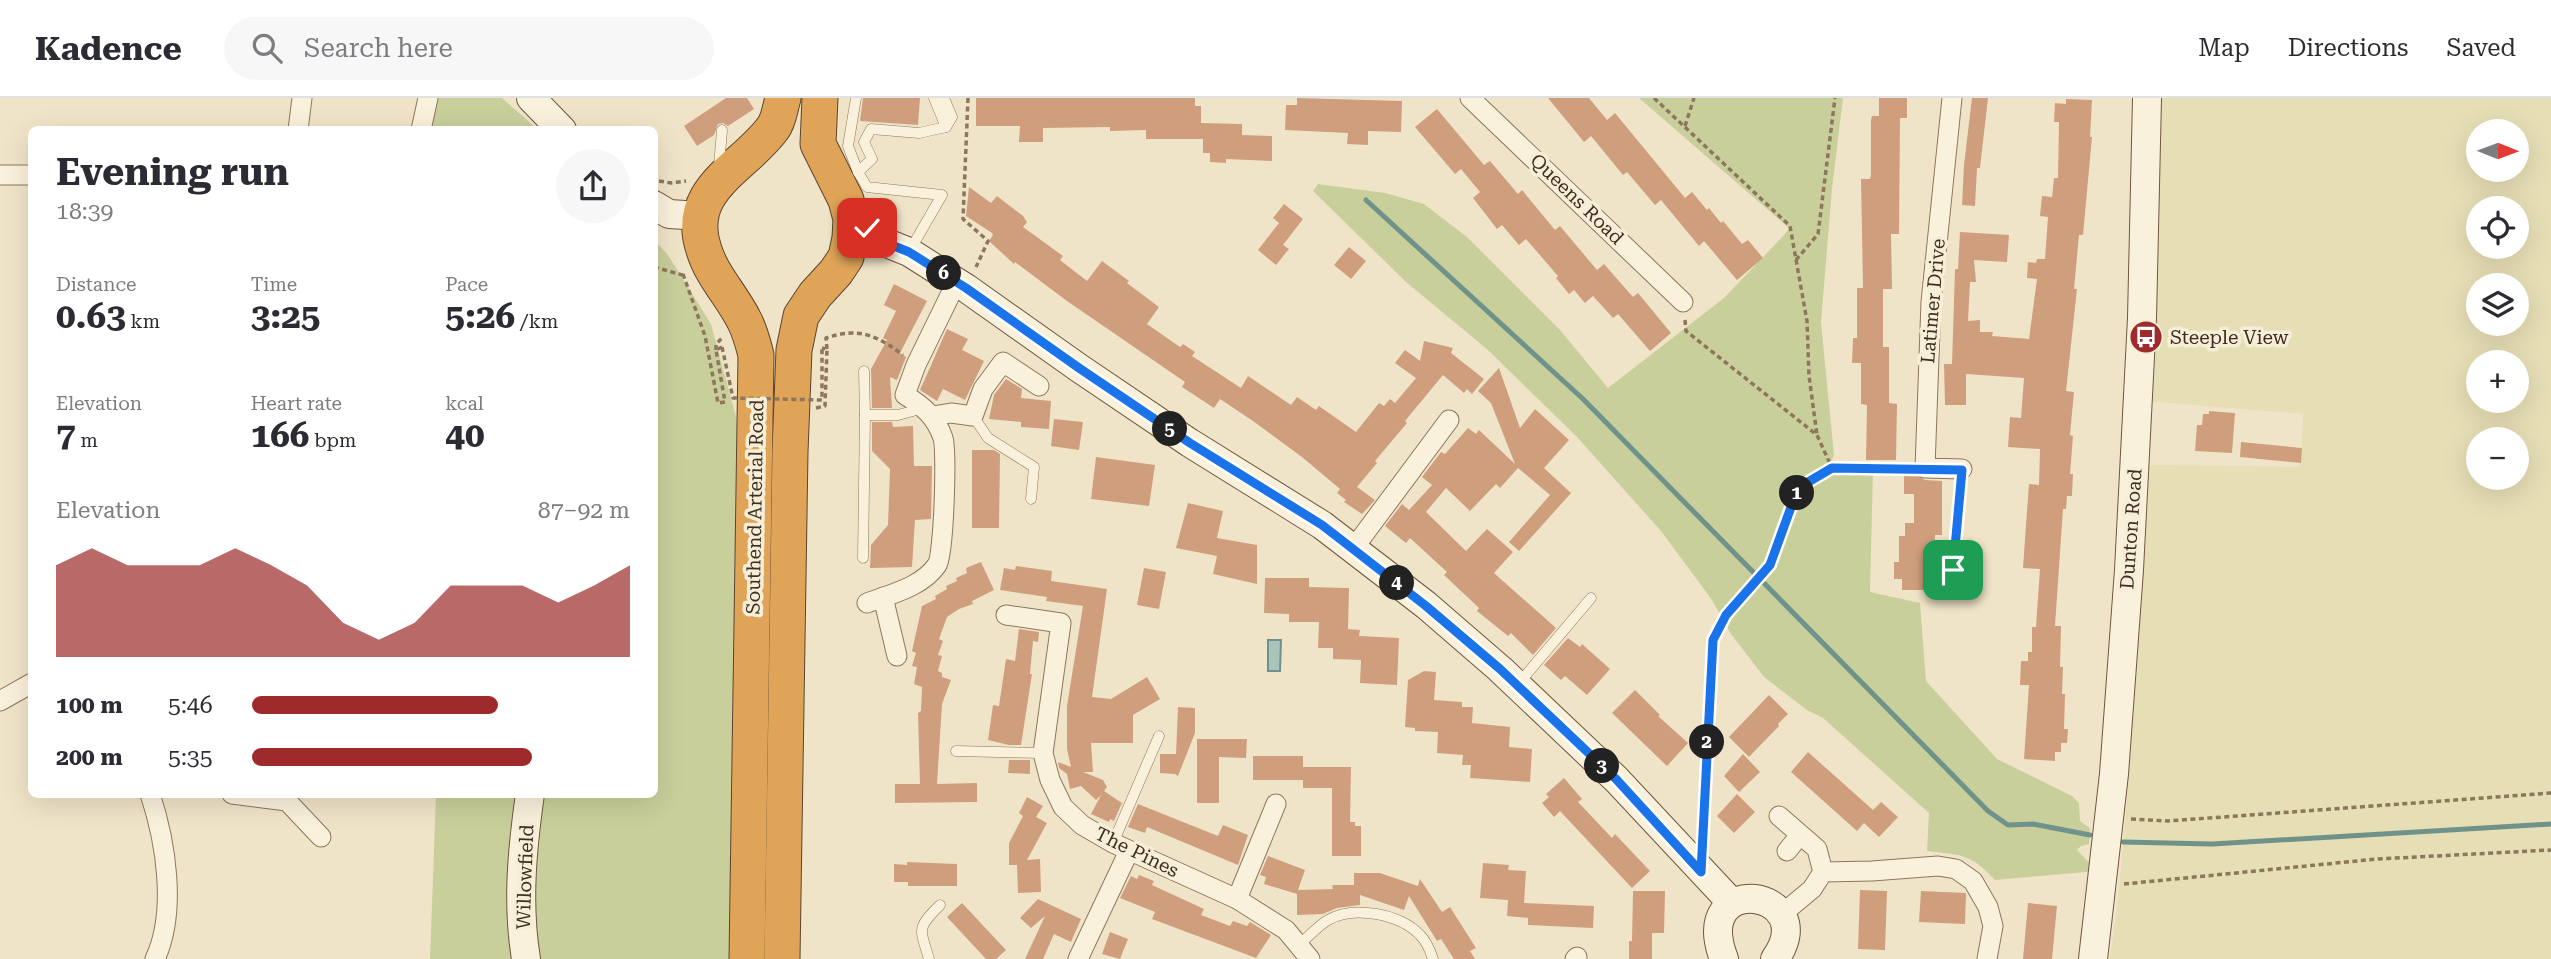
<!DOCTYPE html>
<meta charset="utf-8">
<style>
body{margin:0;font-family:"Roboto Serif",serif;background:#f7f7f7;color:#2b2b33;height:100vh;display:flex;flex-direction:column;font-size:26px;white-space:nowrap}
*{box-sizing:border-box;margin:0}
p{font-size:23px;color:#7c7c81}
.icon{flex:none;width:38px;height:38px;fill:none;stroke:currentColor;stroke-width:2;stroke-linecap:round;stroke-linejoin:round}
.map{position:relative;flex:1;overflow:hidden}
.sheet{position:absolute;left:28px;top:28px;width:630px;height:672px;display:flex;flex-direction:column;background:#fff;border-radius:10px;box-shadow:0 7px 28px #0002}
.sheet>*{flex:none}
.needle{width:46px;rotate:91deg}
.buttons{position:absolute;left:2466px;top:21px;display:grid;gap:14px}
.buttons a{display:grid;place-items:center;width:63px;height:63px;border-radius:50%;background:#fff;box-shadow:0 7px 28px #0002;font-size:35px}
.pin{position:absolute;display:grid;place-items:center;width:60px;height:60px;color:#fff;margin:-30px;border-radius:14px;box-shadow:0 4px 10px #0006}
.km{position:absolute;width:35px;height:35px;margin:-18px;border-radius:50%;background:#222;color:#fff;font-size:19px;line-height:35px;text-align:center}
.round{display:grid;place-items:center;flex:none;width:74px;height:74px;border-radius:37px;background:#f7f7f7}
.overview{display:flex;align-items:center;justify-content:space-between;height:119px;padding:0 28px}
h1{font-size:38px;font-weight:700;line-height:52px}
.figures{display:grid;grid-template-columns:repeat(3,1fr);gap:10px;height:119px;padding:7px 28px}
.figures div{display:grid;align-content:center}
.figures b{font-size:35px;font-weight:700}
.figures small{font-size:19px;font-weight:400}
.figures p{font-size:19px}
.chart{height:196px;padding:14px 28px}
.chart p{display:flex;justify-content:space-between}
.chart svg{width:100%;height:126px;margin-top:7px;fill:#9e2a2b;opacity:.7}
ul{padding:0 28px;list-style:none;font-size:23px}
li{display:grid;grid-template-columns:112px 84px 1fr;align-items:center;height:52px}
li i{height:18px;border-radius:9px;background:#9e2a2b}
header{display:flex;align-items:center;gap:42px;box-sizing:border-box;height:98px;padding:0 35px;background:#fff;border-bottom:2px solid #e1e1e2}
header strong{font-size:33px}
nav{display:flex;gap:38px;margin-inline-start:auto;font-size:24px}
.search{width:490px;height:63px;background:#f7f7f7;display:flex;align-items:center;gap:18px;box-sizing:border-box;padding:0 24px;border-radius:38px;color:#7c7c81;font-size:26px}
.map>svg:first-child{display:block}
.farmland{fill:#e6deb5;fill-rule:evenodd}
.green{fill:#c9cf9b}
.water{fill:#a9c4bc;stroke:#6f938a;stroke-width:2}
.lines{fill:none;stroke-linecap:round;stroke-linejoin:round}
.stream{stroke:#6f938a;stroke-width:5}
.building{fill:#cf9f7d}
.lane-casing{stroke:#8d765c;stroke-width:11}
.street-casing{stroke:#8d765c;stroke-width:21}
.secondary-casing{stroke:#6f573f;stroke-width:30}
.highway-casing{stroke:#5b4430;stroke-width:37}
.path{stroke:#8d765c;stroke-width:3.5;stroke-dasharray:5 3.5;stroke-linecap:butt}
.lane{stroke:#faf1dc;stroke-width:10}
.street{stroke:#faf1dc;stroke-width:19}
.secondary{stroke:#faf1dc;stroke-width:28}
.highway{stroke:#e0a458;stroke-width:35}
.path-bridge{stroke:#8d765c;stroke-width:3.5;stroke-dasharray:5 3.5;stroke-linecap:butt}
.route-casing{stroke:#fff;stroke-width:14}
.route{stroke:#1a73e8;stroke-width:9}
.labels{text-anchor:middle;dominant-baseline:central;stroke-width:7;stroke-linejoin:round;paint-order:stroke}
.street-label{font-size:19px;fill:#3d2e20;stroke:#f7eed8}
.poi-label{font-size:19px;fill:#3d2e20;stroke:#f7eed8;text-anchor:start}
</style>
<header>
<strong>Kadence</strong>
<div class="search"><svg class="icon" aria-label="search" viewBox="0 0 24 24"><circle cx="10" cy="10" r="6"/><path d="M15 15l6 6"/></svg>Search here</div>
<nav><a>Map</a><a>Directions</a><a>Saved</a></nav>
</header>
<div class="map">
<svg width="2551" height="861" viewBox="0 0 2551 861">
<rect width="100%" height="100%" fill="#f0e4c8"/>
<path class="farmland" d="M2156,0H2551V861H2110L2118,804L2129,676L2144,367L2300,369L2302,350L2303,316L2145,303ZM2478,33H2516V72H2478ZM2478,110H2516V149H2478ZM2478,187H2516V226H2478ZM2478,264H2516V303H2478ZM2478,341H2516V380H2478Z"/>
<g class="green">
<polygon points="418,0 502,0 537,31 433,31"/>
<path d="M1639,0H1843L1832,91L1821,224L1834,357L1826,375L1873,372L1870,494L1920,505L1926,583L1997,661L2072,698L2079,705L2080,723L2090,730L2089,746L2081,748L2077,752L2097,773L1995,782C1971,756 1962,757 1927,753L1929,715L1823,620L1807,612L1764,579L1731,536L1712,502L1661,433L1577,339L1488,252L1406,184L1313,93L1318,86L1385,95L1424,106L1467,139L1560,232L1608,290L1724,200L1785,136L1789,130Z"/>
<polygon points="655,143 668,157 711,226 745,352 737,861 430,861 436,697 654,696"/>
</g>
<polygon class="water" points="1268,542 1281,542 1280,573 1268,573"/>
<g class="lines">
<g class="stream">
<polyline points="1366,102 1583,301 1988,713 2008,727 2033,726 2090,737"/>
<polyline points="2123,744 2212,746 2551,726"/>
</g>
</g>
<g class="building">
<polygon points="726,0 747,0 754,11 728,28 723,25 718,26 714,37 697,48 684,28"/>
<polygon points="863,0 920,0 918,27 860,23"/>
<polygon points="976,0 1195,0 1195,8 1201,8 1201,25 1242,26 1242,37 1272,38 1272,63 1226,61 1226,65 1210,64 1210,55 1203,55 1203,41 1146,41 1146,32 1110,33 1110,29 1043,30 1043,44 1019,44 1020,28 976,28"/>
<polygon points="1297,0 1402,3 1401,34 1368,33 1368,47 1347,46 1348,35 1285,32 1286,7 1297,7"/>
<polygon points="1548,0 1589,0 1607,22 1615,15 1685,100 1692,94 1707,112 1709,110 1721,125 1723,123 1742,146 1748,142 1763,160 1737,182 1704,143 1699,148 1661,102 1655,107 1627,74 1623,77 1591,38 1584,44"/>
<polygon points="1879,0 1907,0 1907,20 1900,20 1899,136 1891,136 1892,191 1883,191 1883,249 1889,249 1889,305 1897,306 1896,362 1866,362 1867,307 1861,306 1861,265 1852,265 1853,240 1857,240 1857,190 1863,190 1861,81 1870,81 1871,77 1871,22 1872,18 1879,18"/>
<polygon points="1972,0 1988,0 1980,70 1977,70 1975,108 1962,107 1964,67"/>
<polygon points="2066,1 2092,2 2090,39 2092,39 2083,137 2079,137 2074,191 2077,191 2066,293 2074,294 2070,337 2073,338 2070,376 2073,376 2072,398 2067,398 2066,411 2063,411 2055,528 2061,528 2060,569 2063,569 2062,596 2065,596 2064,631 2068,631 2067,645 2061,645 2061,654 2055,654 2055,663 2024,661 2029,587 2020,587 2021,563 2028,563 2028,554 2032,554 2032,529 2036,529 2037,514 2040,471 2023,470 2025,441 2029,386 2039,387 2040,351 2008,349 2010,319 2021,320 2024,280 1966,276 1966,307 1945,307 1944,266 1952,266 1955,171 1958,171 1960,134 2009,137 2007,164 1974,162 1976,184 1970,184 1968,223 1980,222 1980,234 1993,234 1992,238 2029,241 2037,181 2027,180 2028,164 2036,165 2037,161 2045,161 2048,119 2040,118 2042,98 2052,99 2054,80 2058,80 2059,24 2054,24 2055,5 2066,6"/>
<polygon points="1437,11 1484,67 1490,63 1518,96 1522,92 1555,132 1560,128 1597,172 1604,166 1633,199 1638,195 1671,235 1650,253 1618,216 1613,220 1593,198 1585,205 1574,192 1569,196 1556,180 1558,178 1526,141 1519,147 1502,127 1497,131 1473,100 1480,94 1461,71 1455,76 1415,29"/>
<polygon points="969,89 991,105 997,98 1023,118 1027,124 1023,129 1063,158 1060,162 1087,183 1102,163 1129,183 1127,185 1159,209 1147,226 1180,249 1183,246 1195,254 1192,258 1241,290 1248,278 1291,307 1297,299 1316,312 1319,308 1356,334 1379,305 1384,308 1390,301 1395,305 1416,280 1395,265 1405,252 1420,263 1424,243 1453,250 1451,255 1484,281 1472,296 1467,291 1464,295 1443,277 1405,323 1407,325 1375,363 1377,365 1357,389 1375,402 1362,416 1344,404 1346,402 1337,395 1340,391 1302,359 1253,323 1220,301 1214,310 1182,289 1185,284 1067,203 1015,164 1014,166 989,143 993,137 992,135 966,118"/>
<polygon points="1284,106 1303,121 1283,147 1289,151 1276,167 1258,152 1279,125 1273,120"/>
<polygon points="1349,149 1366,163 1351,181 1334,167"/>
<polygon points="894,186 927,203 900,255 906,259 897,282 890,279 892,310 872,310 871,271 887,242 883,240 896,213 884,207"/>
<polygon points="947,231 968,241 962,252 984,263 965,302 943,291 937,303 920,292"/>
<polygon points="1499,270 1520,330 1535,311 1569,342 1544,370 1571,395 1519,453 1509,444 1550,397 1518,370 1500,390 1496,386 1470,413 1446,390 1426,414 1466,453 1487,431 1513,454 1494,475 1556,530 1533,557 1511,535 1508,538 1477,513 1479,510 1444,477 1447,474 1410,440 1406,445 1385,428 1402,406 1409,412 1432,387 1422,379 1441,354 1445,356 1468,330 1476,336 1479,332 1515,366 1491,305 1478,293"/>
<polygon points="1006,281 1022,291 1021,300 1051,303 1049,331 1021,329 1021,324 989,321 994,297"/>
<polygon points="2209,313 2235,315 2232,355 2195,353 2197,327 2202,327 2203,316 2209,316"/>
<polygon points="1054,321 1083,324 1079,352 1051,348"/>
<polygon points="872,324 892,324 893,329 913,328 914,368 932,368 931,421 915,422 912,469 870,470 871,447 888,427 890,371 872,353"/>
<polygon points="2241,344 2302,350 2301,365 2240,359"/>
<polygon points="972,352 994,352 1000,356 999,430 972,430"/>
<polygon points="1096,359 1155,367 1149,408 1091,401"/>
<polygon points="1904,377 1916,377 1925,382 1942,383 1942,437 1935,437 1934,492 1902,492 1902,481 1894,481 1894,464 1899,464 1899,438 1905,438 1905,425 1914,425 1914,396 1904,396"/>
<polygon points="1188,405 1223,413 1217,440 1257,447 1257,486 1213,476 1217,458 1176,450"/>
<polygon points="981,464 994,492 972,503 973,506 959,511 947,519 939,541 943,543 938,557 942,558 938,573 942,575 942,579 951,582 942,606 937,686 977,685 977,704 895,705 895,686 920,686 918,615 921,613 922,589 914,586 917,569 912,568 916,555 912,553 922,508 936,501 935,498 947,491 946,488 957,483 956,480 967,475 966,470"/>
<polygon points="1016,468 1052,473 1051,483 1107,491 1092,599 1111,601 1147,579 1160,601 1133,617 1133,645 1091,645 1093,674 1083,674 1103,682 1107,689 1104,693 1122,705 1114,723 1110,721 1109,724 1091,716 1101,697 1096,702 1081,688 1070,691 1067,676 1059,670 1058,664 1071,669 1067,651 1067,608 1083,508 1046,503 1047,499 1000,492 1004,470 1015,472"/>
<polygon points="1144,470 1166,474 1159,511 1137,507"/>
<polygon points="1265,480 1309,480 1309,489 1349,490 1348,531 1360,532 1359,538 1399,540 1397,587 1360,585 1361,562 1333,561 1333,550 1318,550 1319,524 1289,524 1289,516 1264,515"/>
<polygon points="1019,531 1039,534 1038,544 1033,543 1030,576 1032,576 1021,647 1009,647 988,642 993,607 999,608 1006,561 1015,563"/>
<polygon points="1568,540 1580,549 1582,546 1610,571 1587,597 1565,578 1561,582 1544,567"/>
<polygon points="1424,573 1436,574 1434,602 1462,604 1462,609 1473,609 1472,625 1510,629 1509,649 1532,651 1530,684 1470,680 1471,667 1462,667 1463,657 1437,655 1438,634 1415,633 1415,630 1405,629 1408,582"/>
<polygon points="1635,592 1660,617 1658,618 1688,645 1667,668 1612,615"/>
<polygon points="1769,597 1788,616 1778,626 1779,628 1749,659 1729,639"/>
<polygon points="1178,609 1195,610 1195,635 1178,678 1175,676 1160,675 1160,656 1176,656"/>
<polygon points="1197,641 1247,641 1246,660 1219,659 1219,705 1197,705"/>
<polygon points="1808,654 1873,712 1881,704 1898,719 1879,739 1864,725 1857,733 1791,674"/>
<polygon points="1743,656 1760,674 1739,694 1724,678"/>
<polygon points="1253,658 1303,658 1303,669 1351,669 1350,724 1355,724 1355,728 1361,728 1361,758 1332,758 1332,690 1303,690 1303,682 1253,682"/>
<polygon points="1009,662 1030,662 1030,676 1008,675"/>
<polygon points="1564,680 1582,701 1578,704 1612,740 1615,736 1650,773 1632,790 1560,713 1554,719 1542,705 1549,699 1546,696"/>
<polygon points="1737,696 1755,714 1734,735 1717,718"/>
<polygon points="1027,699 1043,708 1036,719 1047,725 1027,762 1040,761 1041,794 1018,795 1017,767 1009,767 1009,745 1023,718 1019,715"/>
<polygon points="1138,706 1218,738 1223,727 1248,737 1238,767 1147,729 1145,735 1128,729"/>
<polygon points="1268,758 1305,772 1298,792 1333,791 1332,787 1354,787 1354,775 1380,775 1418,788 1420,781 1442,814 1450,809 1476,850 1470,853 1475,861 1454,861 1441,841 1437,843 1409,798 1404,812 1360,797 1360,807 1337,810 1323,816 1297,817 1297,796 1264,786 1266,779 1260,777"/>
<polygon points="907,764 957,766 957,788 908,788 908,784 894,784 894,766 907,767"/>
<polygon points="1483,765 1509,767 1508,772 1526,773 1524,805 1594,808 1593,830 1528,827 1528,820 1507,818 1508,802 1480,800"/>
<polygon points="1139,777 1154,783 1152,787 1204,811 1201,817 1230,828 1233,823 1247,828 1250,824 1271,837 1256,860 1152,821 1155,814 1120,800 1131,778 1137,781"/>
<polygon points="1860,792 1887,793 1885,852 1858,851"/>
<polygon points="1633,793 1665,793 1664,835 1652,835 1652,861 1629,861 1629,843 1632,843"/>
<polygon points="1921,793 1966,795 1965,826 1919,824"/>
<polygon points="1038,801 1081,821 1071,844 1054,836 1043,861 1025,861 1045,818 1031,830 1020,820"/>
<polygon points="962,805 1006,852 996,861 986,861 947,819"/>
<polygon points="2028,805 2057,808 2052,861 2023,861"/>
<polygon points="1110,834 1128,841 1120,861 1102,856"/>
</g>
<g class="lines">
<defs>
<g id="lane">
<polyline points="856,0 848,48 858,74"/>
<polyline points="944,0 952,19 946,29"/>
<polyline points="719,68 722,32"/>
<polyline points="909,154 942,97 867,89 858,74 872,61 864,44 871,31 919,35 946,29 934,0"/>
<polyline points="864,273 865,317"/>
<polyline points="973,318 988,340 1034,369 1031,401"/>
<polyline points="863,460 865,317 898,317 924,310"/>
<polyline points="1520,584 1591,500"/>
<polyline points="956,653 1043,655"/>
<polyline points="1113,745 1159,638"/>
<path d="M1299,847C1308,839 1318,828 1328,822C1354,807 1400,816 1420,837C1427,844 1430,852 1433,861"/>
<path d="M929,861C920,830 916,831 940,807"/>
</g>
<g id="street">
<polyline points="1470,0 1683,204"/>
<polyline points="1952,0 1931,204 1925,370 1962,371"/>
<polyline points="298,32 302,0"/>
<polyline points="421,32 428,0"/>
<polyline points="0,77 32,77"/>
<polyline points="933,318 951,315 973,318 983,291 1003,264 1039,288"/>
<polyline points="1353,451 1449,322"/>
<polyline points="883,499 897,558"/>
<path d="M867,505C891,496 922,489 937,467C944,457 947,353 943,340C936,319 923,308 905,297L916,267L957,183"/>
<polyline points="1006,517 1061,525 1043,655 1050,682 1063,709 1082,727 1113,745 1237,801 1286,832 1310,861"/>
<polyline points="0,603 32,585"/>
<path d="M150,696C166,744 177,814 155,861"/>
<polyline points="232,696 287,703 321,739"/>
<polyline points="1779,718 1817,751 1823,774"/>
<polyline points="1787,753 1800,737"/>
<polyline points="1237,801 1276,706"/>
<polyline points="1782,816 1812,791 1823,774 1872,773 1938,768 1956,771 1973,783 1988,809 1993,828 1987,861"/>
<polyline points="1078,861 1129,753"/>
<polyline points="1575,861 1577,859"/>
</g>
<g id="secondary">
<polyline points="531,0 562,32"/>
<polyline points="846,102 879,142 909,154 966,190 1079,270 1190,345 1322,427 1426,507 1500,571 1616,681 1732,805"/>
<polyline points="654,107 669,116 701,118"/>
<path d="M526,861C517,806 522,752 530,696"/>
<path d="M1724,861C1689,770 1824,792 1775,861"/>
<polyline points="2093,861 2114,676 2129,472 2142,220 2147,0"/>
</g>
<g id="highway">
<path d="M747,861L756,257C753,245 750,233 744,222C732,198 712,178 704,152C683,91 744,70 773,30C779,22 780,10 783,0"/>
<polyline points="782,861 790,354 794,252 801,218 815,197 836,174 846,159 850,140 851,121 846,102 818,46 820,0"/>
</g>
</defs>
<use href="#lane" class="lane-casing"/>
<use href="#street" class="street-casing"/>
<use href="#secondary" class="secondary-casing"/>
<use href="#highway" class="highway-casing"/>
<g class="path">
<polyline points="968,0 963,121 988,143 976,169"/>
<polyline points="1654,0 1790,128 1807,223 1809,278 1817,337"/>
<polyline points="1685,28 1694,0"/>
<polyline points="659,83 671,85 686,83"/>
<polyline points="1796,162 1818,136 1835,0"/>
<polyline points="654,169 686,178"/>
<polyline points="683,176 705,238 718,305 725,304 716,252 722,249"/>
<polyline points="1685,222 1686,233 1817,337 1832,370"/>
<path d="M827,251L826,240C858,229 877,237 903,257"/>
<polyline points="716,252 716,246 723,239"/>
<polyline points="816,310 825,308 827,251 822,250"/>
<polyline points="1953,472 1960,388"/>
<polyline points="2131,721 2168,723 2551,695"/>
<polyline points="1702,738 1712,542 1726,517 1770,467 1798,390 1832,370 1908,370"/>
<polyline points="2124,786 2377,761 2551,752"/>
</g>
<use href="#lane" class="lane"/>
<use href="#street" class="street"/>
<use href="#secondary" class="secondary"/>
<use href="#highway" class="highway"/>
<polyline class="path-bridge" points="722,249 733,300 822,302 822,250"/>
</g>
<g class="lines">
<defs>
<polyline id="route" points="867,130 879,142 909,154 966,190 1079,270 1190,345 1322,427 1353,451 1426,508 1500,571 1616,681 1701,774 1713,542 1726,517 1770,467 1798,390 1832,370 1962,372 1953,472"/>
</defs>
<use href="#route" class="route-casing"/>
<use href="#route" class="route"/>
</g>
<defs>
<symbol id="bus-disc" viewBox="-11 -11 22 22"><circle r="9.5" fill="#9e2a2b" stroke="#f7eed8"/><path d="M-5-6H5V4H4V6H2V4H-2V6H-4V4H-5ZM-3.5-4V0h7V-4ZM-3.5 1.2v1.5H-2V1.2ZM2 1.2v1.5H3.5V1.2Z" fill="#fff"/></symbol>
</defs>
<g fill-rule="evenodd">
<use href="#bus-disc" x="2127" y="220" width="38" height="38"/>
</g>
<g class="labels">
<g class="street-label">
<text transform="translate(1577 101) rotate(44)">Queens Road</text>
<text transform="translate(1933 203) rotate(-85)">Latimer Drive</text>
<text transform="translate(755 409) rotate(-89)">Southend Arterial Road</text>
<text transform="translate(2131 431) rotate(-86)">Dunton Road</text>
<text transform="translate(1137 754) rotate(26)">The Pines</text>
<text transform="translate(525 779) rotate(-88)">Willowfield</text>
</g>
<g class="poi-label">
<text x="2170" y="239">Steeple View</text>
</g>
</g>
</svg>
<div class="buttons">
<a><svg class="needle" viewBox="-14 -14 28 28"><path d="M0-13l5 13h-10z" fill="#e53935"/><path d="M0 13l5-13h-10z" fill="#7c7c81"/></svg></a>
<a><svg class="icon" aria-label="locate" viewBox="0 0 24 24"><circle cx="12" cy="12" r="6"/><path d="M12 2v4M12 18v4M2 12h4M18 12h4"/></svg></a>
<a><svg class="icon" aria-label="layers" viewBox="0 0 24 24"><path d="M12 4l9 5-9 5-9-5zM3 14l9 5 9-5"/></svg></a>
<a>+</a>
<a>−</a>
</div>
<div class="pin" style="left:1953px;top:472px;background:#1e9e55"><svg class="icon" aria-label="arrive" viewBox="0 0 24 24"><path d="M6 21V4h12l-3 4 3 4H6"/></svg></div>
<div class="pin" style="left:867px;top:130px;background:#d93025"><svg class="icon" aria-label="check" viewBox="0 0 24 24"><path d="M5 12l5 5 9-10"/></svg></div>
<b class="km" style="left:1797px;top:395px">1</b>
<b class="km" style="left:1707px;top:644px">2</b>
<b class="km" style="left:1602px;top:668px">3</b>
<b class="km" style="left:1397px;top:485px">4</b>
<b class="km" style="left:1170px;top:331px">5</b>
<b class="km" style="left:944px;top:175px">6</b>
<section class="sheet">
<div class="overview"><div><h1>Evening run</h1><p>18:39</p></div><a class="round"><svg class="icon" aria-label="share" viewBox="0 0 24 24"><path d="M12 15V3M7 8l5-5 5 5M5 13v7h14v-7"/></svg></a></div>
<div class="figures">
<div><p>Distance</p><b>0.63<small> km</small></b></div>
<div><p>Time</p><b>3:25</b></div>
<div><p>Pace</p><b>5:26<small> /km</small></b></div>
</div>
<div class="figures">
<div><p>Elevation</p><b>7<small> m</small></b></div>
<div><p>Heart rate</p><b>166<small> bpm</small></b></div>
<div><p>kcal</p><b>40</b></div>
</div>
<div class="chart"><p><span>Elevation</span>87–92 m</p>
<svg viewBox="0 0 160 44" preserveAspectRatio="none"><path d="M0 44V12L10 6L20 12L30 12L40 12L50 6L60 12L70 19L80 32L90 38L100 32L110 19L120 19L130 19L140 25L150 19L160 12V44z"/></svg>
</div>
<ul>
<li><b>100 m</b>5:46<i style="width:65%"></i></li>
<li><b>200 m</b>5:35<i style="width:74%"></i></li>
</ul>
</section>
</div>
